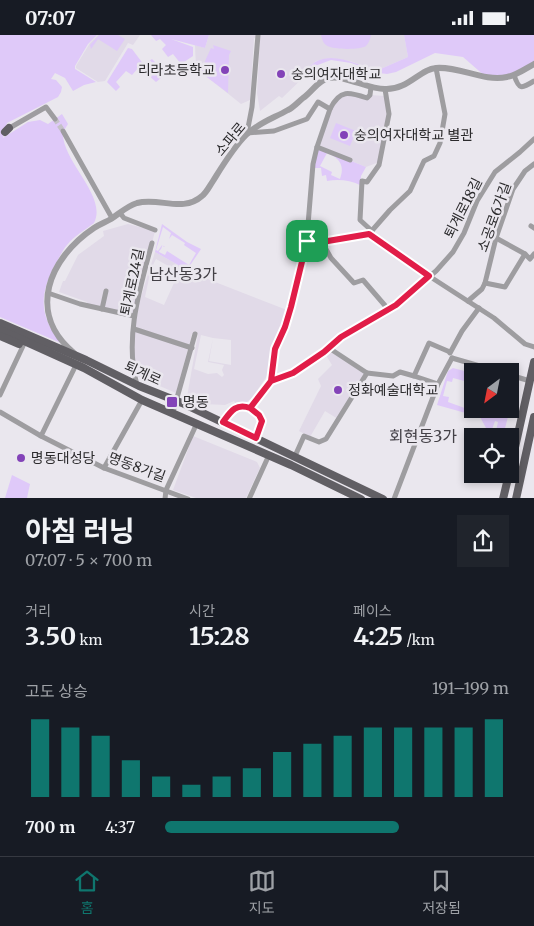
<!DOCTYPE html>
<html lang="ko">
<meta charset="utf-8">
<style>
body{margin:0;font-family:Merriweather,"Noto Sans KR",serif;background:#20242c;color:#f1f3f6;height:100vh;display:flex;flex-direction:column;font-size:19px;white-space:nowrap}
*{box-sizing:border-box;margin:0}
p{font-size:16px;color:#9ea1a6}
.icon{flex:none;width:28px;height:28px;fill:none;stroke:currentColor;stroke-width:2;stroke-linecap:round;stroke-linejoin:round}
.map{position:relative;height:463px;overflow:hidden}
.side{display:flex;flex-direction:column;background:#171b24;flex:1}
.side>*{flex:none}
.needle{width:32px;rotate:212deg}
.controls{position:absolute;left:464px;top:328px;display:grid;gap:10px}
.controls a{display:grid;place-items:center;width:55px;height:55px;border-radius:0px;background:#171b24;box-shadow:0 2px 8px #0003;font-size:25px}
.pin{position:absolute;display:grid;place-items:center;width:42px;height:42px;color:#fff;margin:-21px;border-radius:10px;box-shadow:0 2px 8px #0006}
.round{display:grid;place-items:center;flex:none;width:52px;height:52px;border-radius:0px;background:#20242c}
.summary{display:flex;align-items:center;justify-content:space-between;height:85px;padding:0 25px}
h1{font-size:28px;font-weight:700;line-height:38px}
.metrics{display:grid;grid-template-columns:repeat(3,1fr);gap:8px;height:85px;padding:5px 25px}
.metrics div{display:grid;align-content:center}
.metrics b{font-size:25px;font-weight:700}
.metrics small{font-size:14px;font-weight:400}
.metrics p{font-size:14px}
.chart{height:140px;padding:10px 25px}
.chart p{display:flex;justify-content:space-between}
.chart svg{width:100%;height:90px;margin-top:5px;stroke:#0f766e;stroke-width:6}
ul{padding:0 25px;list-style:none;font-size:16px}
li{display:grid;grid-template-columns:80px 60px 1fr;align-items:center;height:38px}
li i{height:12px;border-radius:6px;background:#0f766e}
.status{display:flex;justify-content:space-between;align-items:center;height:35px;padding:0 25px;background:#171b24;direction:ltr}
.status svg{height:14px;fill:currentColor}
.dock{display:flex;justify-content:space-around;align-items:center;height:70px;border-top:1px solid #363941;background:#171b24;font-size:14px;color:#9ea1a6}
.dock a{display:grid;justify-items:center;gap:2px}
.dock .selected{color:#0f766e}
.map>svg:first-child{display:block}
.built{fill:#e1dae8;fill-rule:evenodd}
.green{fill:#dfc9f9;fill-rule:evenodd}
.lines{fill:none;stroke-linecap:round;stroke-linejoin:round}
.minor-tunnel{stroke:#c4c1c7;stroke-width:5;stroke-dasharray:5 2.5;stroke-linecap:butt}
.minor{stroke:#9e9da0;stroke-width:5}
.tertiary{stroke:#9e9da0;stroke-width:6}
.primary{stroke:#615f64;stroke-width:8}
.route-casing{stroke:#fff;stroke-width:10}
.route{stroke:#e11d48;stroke-width:6}
.poi-dot{fill:#8343b8;stroke:#eae7ee;stroke-width:2}
.labels{text-anchor:middle;dominant-baseline:central;stroke-width:5;stroke-linejoin:round;paint-order:stroke}
.poi-label{font-size:14px;fill:#2c2b2d;stroke:#eae7ee;text-anchor:start}
.street-label{font-size:14px;fill:#2c2b2d;stroke:#eae7ee}
.quarter-label{font-size:16px;fill:#444147;stroke:#eae7ee}
</style>
<div class="status"><b>07:07</b><svg viewBox="0 0 49 12"><path d="M0 12V9h3v3zM5 12V6h3v6zM10 12V3h3v9zM15 12V0h3v12zM26 1h20v11H26zM47 4h2v5h-2z"/></svg></div>
<div class="map">
<svg width="534" height="464" viewBox="0 0 534 464">
<rect width="100%" height="100%" fill="#eae7ee"/>
<g class="built">
<polygon points="98,0 140,0 133,10 128,8 105,46 98,47 76,33 76,31 90,8"/>
<polygon points="209,0 404,0 408,22 376,36 350,26 329,23 316,26 303,37 306,40 282,63 279,61 260,76 257,58 260,5 254,3 250,65 241,69 196,33 195,10 205,13"/>
<polygon points="340,60 367,62 370,60 385,61 388,76 379,127 366,132 317,112 330,74"/>
<polygon points="128,189 155,196 134,281 87,271 87,267 59,257 63,246 65,246 78,220 104,201 103,196"/>
<path d="M155,217L187,235V236L287,275L280,296L271,311L269,338L252,363L244,369H236L234,366L225,370L204,369L187,362L198,299H192L176,358L134,340V284ZM156,224L179,237L164,270L145,262L151,234ZM201,300L213,303L208,327L224,330L222,335L224,340L222,342L217,338L208,339L194,334ZM213,303L231,305V330L209,326Z"/>
<polygon points="329,313 367,338 338,384 325,376 310,402 299,396 321,351 318,344 332,330 324,317"/>
<polygon points="193,401 257,427 260,433 246,463 196,463 173,455"/>
</g>
<g class="green">
<path d="M0,0H97L88,9L75,31V34L96,47L84,50L73,56L65,43L55,38L51,44L56,45L62,52L61,57L58,62L7,88L3,103L28,87L40,85L48,89L62,79L68,89L63,97C61,126 108,161 94,188C85,195 74,201 67,210C62,216 59,223 55,230C39,260 39,281 61,308L0,282Z"/>
<polygon points="99,0 118,0 125,4 117,16 98,4 91,14 90,10"/>
<polygon points="151,0 209,0 205,13 171,4 193,12 193,21 181,29 173,19 168,22 162,14 166,10 160,4 156,6"/>
<path d="M321,0H371C370,4 369,8 366,11C360,15 332,15 326,10C323,8 322,4 321,0Z"/>
<path d="M404,0H534V29L517,39L486,42L463,22L435,18L396,37L387,39L379,38L351,28L331,25L315,31L306,40L303,37C307,34 311,30 315,27C334,16 359,30 376,36L408,22Z"/>
<polygon points="213,10 231,16 229,20 228,58 200,37 211,13 214,14"/>
<polygon points="128,13 132,14 144,30 152,24 156,28 153,32 161,43 156,47 139,32 132,40 126,36 116,47 120,52 116,56 107,47"/>
<polygon points="336,88 356,96 350,111 330,103"/>
<path d="M317,112L366,132L361,141L360,150C350,145 338,144 327,146L326,140L322,141L321,133H313ZM327,118C340,123 345,131 340,144L331,140L332,137L320,131Z"/>
<path d="M162,189L187,207L201,214L187,235L155,217ZM163,192L171,198L169,204L172,200L185,208L184,210L196,218L189,230L167,216L165,220L159,217V216C161,214 162,213 162,210L164,212H165L162,210L158,216L156,215Z"/>
<polygon points="453,333 472,338 472,348 453,343 452,347 447,346 443,361 449,362 448,367 473,376 474,374 486,378 488,374 495,376 496,374 510,374 503,401 495,400 498,387 495,386 490,400 480,382 437,370 448,336"/>
<polygon points="12,440 30,449 27,463 5,463"/>
</g>
<g class="lines">
<polyline class="minor-tunnel" points="55,84 63,96"/>
<g class="minor">
<polyline points="258,0 252,72 247,98 274,96 307,84 318,67 330,74 317,112 313,129 306,214 285,292 275,313 271,346"/>
<path d="M514,40C519,55 521,54 534,46"/>
<path d="M330,74C340,54 349,57 367,63L370,60L371,52"/>
<polyline points="6,95 46,72 55,84"/>
<polyline points="63,96 112,183"/>
<polyline points="317,112 350,125"/>
<polyline points="120,178 124,183 155,195"/>
<polyline points="531,191 534,193"/>
<polyline points="372,196 360,185 362,146 367,147 379,130 389,79 385,54"/>
<polyline points="369,199 429,241 494,283 525,309 534,312"/>
<polyline points="496,203 525,219"/>
<polyline points="307,206 322,207 369,199 390,175 410,156 424,126 434,121 440,108 445,79 436,33"/>
<polyline points="322,207 331,223 354,248 363,245 388,274"/>
<polyline points="485,248 505,252 525,219 530,224 534,219"/>
<polyline points="48,258 80,269 134,281"/>
<polyline points="468,266 482,254 485,248 496,203 513,154 525,136 534,129"/>
<polyline points="102,274 106,256"/>
<polyline points="134,294 192,313"/>
<polyline points="329,313 367,338"/>
<polyline points="450,318 462,296 479,273"/>
<polyline points="452,323 497,336"/>
<polyline points="510,340 530,346"/>
<polyline points="414,341 438,349"/>
<path d="M137,350C124,303 140,253 152,208"/>
<polyline points="0,360 23,311"/>
<polyline points="250,373 271,346 293,339 324,317 341,302 396,269 436,236 453,217 464,198 477,166 495,137 520,117 534,104"/>
<polyline points="0,377 41,401 104,433 188,464"/>
<polyline points="173,377 195,299"/>
<path d="M223,387C226,382 229,377 234,374C244,367 257,376 262,386L256,403"/>
<polyline points="41,401 76,330"/>
<polyline points="295,421 304,401 319,407 326,404 367,338 393,341 400,337 414,341 429,308 450,317"/>
<polyline points="104,433 142,365"/>
<polyline points="165,464 166,455 197,388"/>
<polyline points="249,464 269,420"/>
<polyline points="394,464 438,349 452,323"/>
</g>
<path class="tertiary" d="M74,318C26,278 49,223 94,193C100,189 106,187 111,184C120,178 127,171 137,168C159,162 183,178 202,161C207,157 210,150 213,146C223,130 233,113 246,100C258,88 274,83 288,75C294,72 298,67 303,63C312,57 318,45 329,43C346,40 367,54 385,54C408,55 420,34 436,33C460,31 483,47 507,42C517,40 525,34 534,29"/>
<g class="primary">
<polyline points="5,97 9,93"/>
<polyline points="0,288 86,325 139,351 182,368 383,464"/>
<polyline points="0,295 84,333 142,365 291,430 361,464"/>
<polyline points="0,301 19,309"/>
<polyline points="510,435 534,327"/>
<polyline points="503,464 509,439"/>
<polyline points="516,464 534,382"/>
</g>
</g>
<g class="lines">
<defs>
<path id="route" d="M307,206L291,272L285,292L275,314L271,346L250,373C236,368 231,376 223,387L256,403L262,386L259,380L250,373L271,346L293,338L324,317L341,302L396,270L429,241L369,199L322,207L307,206"/>
</defs>
<use href="#route" class="route-casing"/>
<use href="#route" class="route"/>
</g>
<g class="poi-dot">
<circle cx="225" cy="35" r="5"/>
<circle cx="281" cy="39" r="5"/>
<circle cx="344" cy="100" r="5"/>
<circle cx="338" cy="355" r="5"/>
<rect x="166" y="361" width="12" height="12" rx="2.5"/>
<circle cx="21" cy="423" r="5"/>
</g>
<g class="labels">
<g class="poi-label">
<text x="215" y="35" text-anchor="end">리라초등학교</text>
<text x="291" y="39">숭의여자대학교</text>
<text x="354" y="100">숭의여자대학교 별관</text>
<text x="348" y="355">정화예술대학교</text>
<text x="183" y="367">명동</text>
<text x="31" y="423">명동대성당</text>
</g>
<g class="street-label">
<text transform="translate(230 104) rotate(-50)">소파로</text>
<text transform="translate(463 173) rotate(-63)">퇴계로18길</text>
<text transform="translate(494 182) rotate(-70)">소공로6가길</text>
<text transform="translate(132 247) rotate(-78)">퇴계로24길</text>
<text transform="translate(143 338) rotate(24)">퇴계로</text>
<text transform="translate(137 432) rotate(20)">명동8가길</text>
</g>
<g class="quarter-label">
<text x="183" y="239">남산동3가</text>
<text x="423" y="401">회현동3가</text>
</g>
</g>
</svg>
<div class="controls">
<a><svg class="needle" viewBox="-14 -14 28 28"><path d="M0-13l5 13h-10z" fill="#e53935"/><path d="M0 13l5-13h-10z" fill="#9ea1a6"/></svg></a>
<a><svg class="icon" aria-label="locate" viewBox="0 0 24 24"><circle cx="12" cy="12" r="6"/><path d="M12 2v4M12 18v4M2 12h4M18 12h4"/></svg></a>
</div>
<div class="pin" style="left:307px;top:206px;background:#1e9e55"><svg class="icon" aria-label="arrive" viewBox="0 0 24 24"><path d="M6 21V4h12l-3 4 3 4H6"/></svg></div>
</div>
<section class="side">
<div class="summary"><div><h1>아침 러닝</h1><p>07:07 · 5 × 700 m</p></div><a class="round"><svg class="icon" aria-label="share" viewBox="0 0 24 24"><path d="M12 15V3M7 8l5-5 5 5M5 13v7h14v-7"/></svg></a></div>
<div class="metrics">
<div><p>거리</p><b>3.50<small> km</small></b></div>
<div><p>시간</p><b>15:28</b></div>
<div><p>페이스</p><b>4:25<small> /km</small></b></div>
</div>
<div class="chart"><p><span>고도 상승</span>191–199 m</p>
<svg viewBox="0 0 160 44" preserveAspectRatio="none"><path d="M5 44V6M15 44V10M25 44V14M35 44V26M45 44V34M55 44V38M65 44V34M75 44V30M85 44V22M95 44V18M105 44V14M115 44V10M125 44V10M135 44V10M145 44V10M155 44V6"/></svg>
</div>
<ul>
<li><b>700 m</b>4:37<i style="width:68%"></i></li>
</ul>
</section>
<nav class="dock">
<a class="selected"><svg class="icon" aria-label="home" viewBox="0 0 24 24"><path d="M3 11l9-7 9 7M6 9v11h12V9"/></svg>홈</a>
<a><svg class="icon" aria-label="map" viewBox="0 0 24 24"><path d="M3 6l6-2 6 2 6-2v14l-6 2-6-2-6 2zM9 4v14M15 6v14"/></svg>지도</a>
<a><svg class="icon" aria-label="saved" viewBox="0 0 24 24"><path d="M7 4h10v16l-5-4-5 4z"/></svg>저장됨</a>
</nav>
